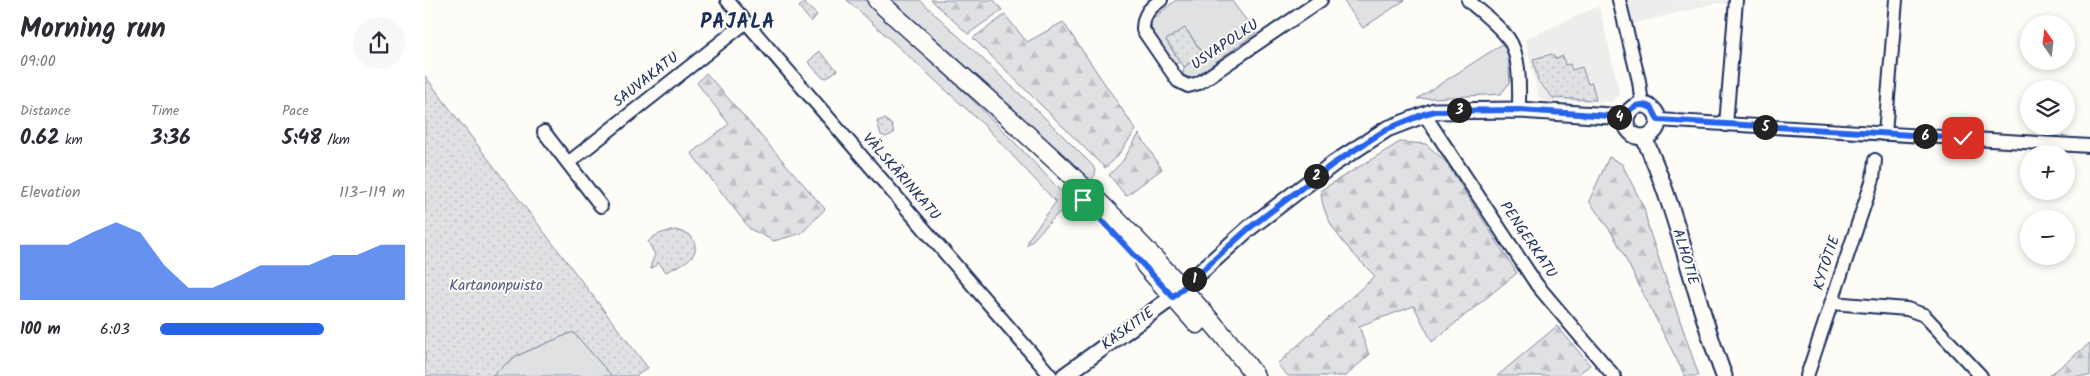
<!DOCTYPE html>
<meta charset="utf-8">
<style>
body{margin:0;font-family:Kalam,sans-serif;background:#f7f7f7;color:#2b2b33;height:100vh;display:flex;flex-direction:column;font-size:19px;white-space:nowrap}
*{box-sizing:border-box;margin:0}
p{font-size:16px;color:#7c7c81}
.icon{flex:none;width:28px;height:28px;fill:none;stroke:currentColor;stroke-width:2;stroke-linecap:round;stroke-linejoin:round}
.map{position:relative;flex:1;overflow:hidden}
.details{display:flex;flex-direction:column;background:#fff;width:425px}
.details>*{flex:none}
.needle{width:32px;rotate:346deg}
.tools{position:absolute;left:1595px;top:15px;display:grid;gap:10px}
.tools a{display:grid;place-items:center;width:55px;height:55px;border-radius:50%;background:#fff;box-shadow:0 2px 8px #0003;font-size:25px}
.pin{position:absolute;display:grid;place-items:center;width:42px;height:42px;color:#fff;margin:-21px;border-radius:10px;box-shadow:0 2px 8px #0006}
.km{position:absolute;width:25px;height:25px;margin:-12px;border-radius:50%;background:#222;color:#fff;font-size:14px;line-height:25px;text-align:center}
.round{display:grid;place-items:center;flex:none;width:52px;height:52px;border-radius:26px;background:#f7f7f7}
.summary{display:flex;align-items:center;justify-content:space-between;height:85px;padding:0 20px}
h1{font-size:28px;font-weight:700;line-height:38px}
.metrics{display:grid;grid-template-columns:repeat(3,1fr);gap:8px;height:85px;padding:5px 20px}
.metrics div{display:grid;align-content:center}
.metrics b{font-size:21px;font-weight:700}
.metrics small{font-size:14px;font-weight:400}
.metrics p{font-size:14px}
.chart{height:140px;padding:10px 20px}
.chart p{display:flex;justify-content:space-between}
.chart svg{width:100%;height:90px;margin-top:5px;fill:#2563eb;opacity:.7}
ul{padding:0 20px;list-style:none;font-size:16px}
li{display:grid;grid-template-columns:80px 60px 1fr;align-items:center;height:38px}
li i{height:12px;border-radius:6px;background:#2563eb}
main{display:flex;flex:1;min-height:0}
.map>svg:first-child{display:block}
.built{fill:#edeeec}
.green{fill:#e0e1e3;stroke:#7e88a0}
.forest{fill:url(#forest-firs);stroke:#7e88a0}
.park{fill:url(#park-dots);stroke:#7e88a0}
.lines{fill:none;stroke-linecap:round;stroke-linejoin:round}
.minor-casing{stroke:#1b2f5e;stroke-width:16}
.tertiary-casing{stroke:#1b2f5e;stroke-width:19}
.secondary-casing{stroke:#1b2f5e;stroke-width:21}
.minor{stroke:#fdfcf7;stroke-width:12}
.tertiary{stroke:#fdfcf7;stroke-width:15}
.secondary{stroke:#fdfcf7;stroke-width:18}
.route-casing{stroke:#fff;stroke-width:10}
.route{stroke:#2563eb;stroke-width:6}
.labels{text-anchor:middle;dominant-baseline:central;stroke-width:4;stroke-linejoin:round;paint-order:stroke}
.street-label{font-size:15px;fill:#1b2f5e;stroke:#fdfcf7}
.park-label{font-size:15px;fill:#4c5c7f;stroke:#fdfcf7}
.district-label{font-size:20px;font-weight:bold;letter-spacing:1px;fill:#1b2f5e;stroke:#fdfcf7}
</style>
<main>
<section class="details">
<div class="summary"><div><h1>Morning run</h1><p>09:00</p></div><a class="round"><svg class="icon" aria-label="share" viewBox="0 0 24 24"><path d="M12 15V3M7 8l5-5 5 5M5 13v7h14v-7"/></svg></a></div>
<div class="metrics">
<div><p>Distance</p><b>0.62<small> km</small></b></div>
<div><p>Time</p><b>3:36</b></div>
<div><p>Pace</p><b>5:48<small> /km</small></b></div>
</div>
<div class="chart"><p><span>Elevation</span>113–119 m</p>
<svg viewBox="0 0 160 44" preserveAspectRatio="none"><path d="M0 44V17L10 17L20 17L30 11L40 6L50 11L60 27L70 38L80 38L90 33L100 27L110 27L120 27L130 22L140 22L150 17L160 17V44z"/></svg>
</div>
<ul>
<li><b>100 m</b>6:03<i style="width:67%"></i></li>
</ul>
</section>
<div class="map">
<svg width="1665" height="376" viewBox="0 0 1665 376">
<defs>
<pattern id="forest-firs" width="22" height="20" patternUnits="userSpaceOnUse" patternTransform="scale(1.25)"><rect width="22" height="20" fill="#e0e1e3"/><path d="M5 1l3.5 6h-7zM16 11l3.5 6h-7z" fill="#c0c1c5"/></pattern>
<pattern id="park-dots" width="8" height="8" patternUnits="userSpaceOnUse" patternTransform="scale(1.25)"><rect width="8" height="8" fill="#e0e1e3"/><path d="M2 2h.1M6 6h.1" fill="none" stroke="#c0c1c5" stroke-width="1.8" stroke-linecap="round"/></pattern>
</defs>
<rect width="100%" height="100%" fill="#fdfcf7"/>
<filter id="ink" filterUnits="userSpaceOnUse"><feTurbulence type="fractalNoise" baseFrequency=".02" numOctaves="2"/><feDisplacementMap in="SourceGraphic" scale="10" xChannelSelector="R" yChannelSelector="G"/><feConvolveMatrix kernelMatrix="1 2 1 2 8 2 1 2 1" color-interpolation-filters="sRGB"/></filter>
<g filter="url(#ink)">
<g class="built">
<polygon points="1201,0 1304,0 1304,4 1291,3 1208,24"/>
<polygon points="1174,6 1195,94 1187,102 1119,101 1113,96 1100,39"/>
</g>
<g class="green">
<path d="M422,0H440C512,64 580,130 645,201L602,246L604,238L631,202L559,125Z"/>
<path d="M462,0H495L615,113L668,166C672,173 671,175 665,181L602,127Z"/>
<polygon points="751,0 806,0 831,33 768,78 758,76 759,67 778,53 760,28 741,40 755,62 749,65 727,34 726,20"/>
<polygon points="918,0 980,0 938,28"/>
<polygon points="1079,43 1083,56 1085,82 1076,94 992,99"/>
<polygon points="148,332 187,376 66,376 91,356"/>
</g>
<g class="forest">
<polygon points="506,0 569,0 577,10 543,34"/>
<polygon points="580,15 602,42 638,22 711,130 691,158 680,168 548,38"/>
<polygon points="281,73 400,209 377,233 349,241 325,229 266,153 304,124 272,83"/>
<polygon points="714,134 737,169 701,196 684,175 697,162"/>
<path d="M975,142L1001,144L1021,162L1092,273L1007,342L989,306L934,326L944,355L921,376H863L852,364L950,276C928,254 896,224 896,190Z"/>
<polygon points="1184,157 1197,164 1219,208 1224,230 1274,376 1260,376 1189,236 1164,201"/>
<polygon points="1132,326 1165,365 1151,376 1072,376"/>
<polygon points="1665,343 1665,376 1624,376"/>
</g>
<g class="park">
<polygon points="379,3 392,15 386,22 374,7"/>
<polygon points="760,28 778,54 759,67 741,40"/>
<polygon points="394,51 412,70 402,78 397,77 383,62"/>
<polygon points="1127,54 1131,59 1138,56 1140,65 1145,64 1147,70 1157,67 1163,84 1167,83 1171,100 1128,98 1113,81 1108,59"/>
<polygon points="0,76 28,113 223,368 211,376 187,376 148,332 91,356 66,376 0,376"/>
<polygon points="460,119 467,125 469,133 461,137 456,135 452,121"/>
<path d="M251,230L265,235C281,257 257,263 241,272L234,263L226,269V264L230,255L223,242C230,233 241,232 251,230Z"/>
</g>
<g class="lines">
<defs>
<g id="minor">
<polyline points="302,0 626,376"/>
<path d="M736,0C724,8 718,15 718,30L753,81L763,86L774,83L896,0"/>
<path d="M1043,0C1056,12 1072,24 1083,38C1096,56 1094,88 1094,110"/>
<polyline points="1194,0 1214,81 1217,105"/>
<polyline points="999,114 1112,285 1189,376"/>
<polyline points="1233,120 1665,146"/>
<polyline points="1301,125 1311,0"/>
<polyline points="119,132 176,206"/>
<polyline points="1460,134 1471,0"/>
<polyline points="143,163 320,23"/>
<polyline points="1406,303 1482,309 1499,315 1556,376"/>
<polyline points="1382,376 1448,179 1450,160"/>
</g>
<g id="tertiary">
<circle cx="1217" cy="121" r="16"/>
<path d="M1219,138C1254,214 1269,298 1299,376"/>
<polyline points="639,376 748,297 823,229 908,164 962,129 1009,111 1094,110 1201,117"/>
</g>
<g id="secondary">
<path d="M452,0C557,95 666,186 760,292C784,319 809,346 830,376"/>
<polyline points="720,265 772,324"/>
</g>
</defs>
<use href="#minor" class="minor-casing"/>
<use href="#tertiary" class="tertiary-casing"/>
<use href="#secondary" class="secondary-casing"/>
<use href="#minor" class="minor"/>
<use href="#tertiary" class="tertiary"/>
<use href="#secondary" class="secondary"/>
</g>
</g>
<g class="lines" filter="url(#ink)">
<defs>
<path id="route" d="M658,200L748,297L823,229L908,164L962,129L999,114L1010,111L1094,110L1201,117C1206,105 1216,102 1227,108L1233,120L1538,138"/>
</defs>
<use href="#route" class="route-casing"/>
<use href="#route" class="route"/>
</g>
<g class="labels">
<g class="street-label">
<text transform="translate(800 45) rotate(-34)">USVAPOLKU</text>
<text transform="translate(221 80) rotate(-38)">SAUVAKATU</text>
<text transform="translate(476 177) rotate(49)">VÄLSKÄRINKATU</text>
<text transform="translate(1103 240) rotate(56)">PENGERKATU</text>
<text transform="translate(1260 257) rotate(73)">ALHOTIE</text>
<text transform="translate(1402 263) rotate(-72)">KYTÖTIE</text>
<text transform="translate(703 329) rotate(-36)">KASKITIE</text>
</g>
<g class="park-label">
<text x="71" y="286">Kartanonpuisto</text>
</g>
<g class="district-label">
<text x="313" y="23">PAJALA</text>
</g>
</g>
</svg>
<div class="tools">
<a><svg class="needle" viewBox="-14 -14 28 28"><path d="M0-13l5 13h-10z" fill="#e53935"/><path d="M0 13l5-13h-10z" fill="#7c7c81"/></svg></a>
<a><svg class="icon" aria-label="layers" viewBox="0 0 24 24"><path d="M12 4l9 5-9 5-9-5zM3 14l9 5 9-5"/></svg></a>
<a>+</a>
<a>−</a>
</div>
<div class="pin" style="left:658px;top:200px;background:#1e9e55"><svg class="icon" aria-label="arrive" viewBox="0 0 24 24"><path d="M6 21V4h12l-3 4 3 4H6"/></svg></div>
<div class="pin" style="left:1538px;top:138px;background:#d93025"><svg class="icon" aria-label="check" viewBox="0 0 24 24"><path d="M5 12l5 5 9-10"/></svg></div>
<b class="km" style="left:769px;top:279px">1</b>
<b class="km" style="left:891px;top:176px">2</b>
<b class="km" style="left:1034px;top:110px">3</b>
<b class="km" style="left:1194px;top:117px">4</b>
<b class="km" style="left:1340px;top:127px">5</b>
<b class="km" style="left:1500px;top:136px">6</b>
</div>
</main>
